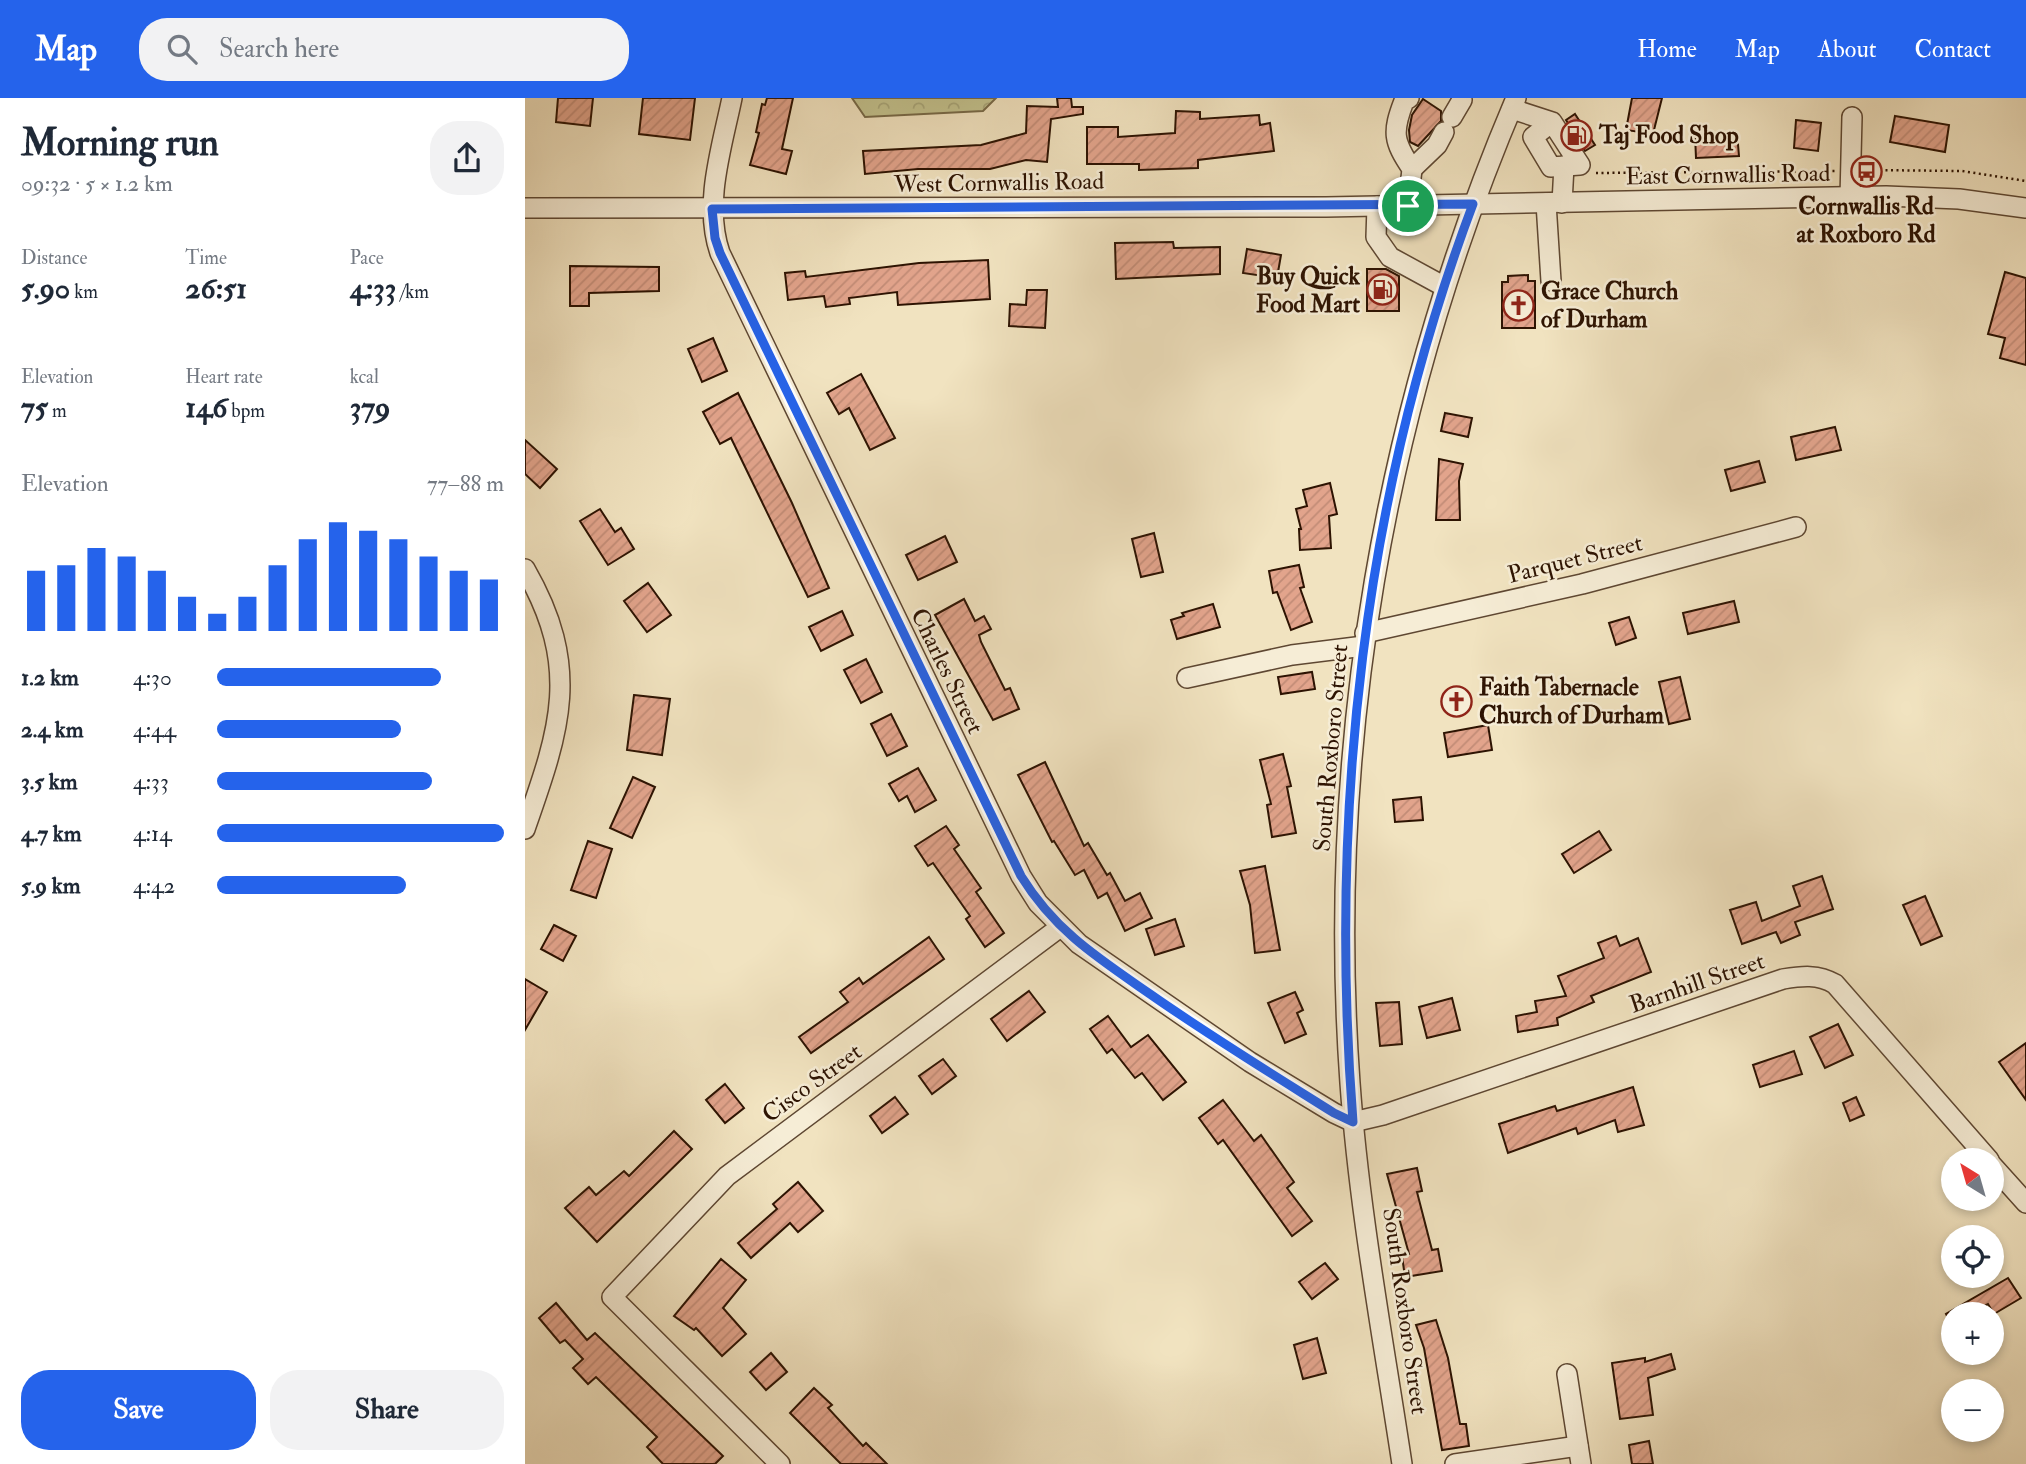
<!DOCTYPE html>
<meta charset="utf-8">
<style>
body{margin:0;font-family:"IM FELL Double Pica",serif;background:#f2f2f3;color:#1f2937;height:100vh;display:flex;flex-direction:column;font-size:26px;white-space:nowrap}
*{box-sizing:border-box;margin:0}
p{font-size:23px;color:#747a83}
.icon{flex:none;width:38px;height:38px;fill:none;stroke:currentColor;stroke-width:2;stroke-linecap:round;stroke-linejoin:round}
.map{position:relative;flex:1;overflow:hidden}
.drawer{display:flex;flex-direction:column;background:#fff;width:525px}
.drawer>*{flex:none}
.needle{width:46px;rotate:323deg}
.fabs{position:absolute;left:1416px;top:1050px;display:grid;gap:14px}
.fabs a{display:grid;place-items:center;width:63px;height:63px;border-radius:50%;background:#fff;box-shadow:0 4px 10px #0003;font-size:35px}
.pin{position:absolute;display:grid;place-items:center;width:60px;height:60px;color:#fff;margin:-30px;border:4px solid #fff;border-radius:50%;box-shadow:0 2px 7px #0007}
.round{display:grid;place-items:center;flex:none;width:74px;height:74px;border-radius:28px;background:#f2f2f3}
.overview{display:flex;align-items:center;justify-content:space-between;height:119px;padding:0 21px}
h1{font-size:38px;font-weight:700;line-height:52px}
.figures{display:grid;grid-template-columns:repeat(3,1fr);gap:10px;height:119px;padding:7px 21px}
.figures div{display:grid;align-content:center}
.figures b{font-size:30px;font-weight:700}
.figures small{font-size:19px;font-weight:400}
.figures p{font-size:19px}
.chart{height:196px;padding:14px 21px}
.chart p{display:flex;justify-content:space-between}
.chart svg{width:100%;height:126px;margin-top:7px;stroke:#2563eb;stroke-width:6}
.action{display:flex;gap:14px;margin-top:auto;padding:14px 21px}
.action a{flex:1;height:80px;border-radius:28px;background:#2563eb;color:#fff;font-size:28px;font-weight:700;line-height:80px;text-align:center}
.action a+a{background:#f2f2f3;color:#1f2937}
ul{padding:0 21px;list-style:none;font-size:23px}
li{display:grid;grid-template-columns:112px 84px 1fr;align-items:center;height:52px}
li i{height:18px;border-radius:9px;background:#2563eb}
header{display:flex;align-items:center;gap:42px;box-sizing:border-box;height:98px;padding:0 35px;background:#2563eb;color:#fff}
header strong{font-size:33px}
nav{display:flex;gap:38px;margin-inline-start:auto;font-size:24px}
.search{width:490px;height:63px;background:#f2f2f3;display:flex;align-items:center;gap:18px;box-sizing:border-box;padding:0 24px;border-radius:28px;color:#747a83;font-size:26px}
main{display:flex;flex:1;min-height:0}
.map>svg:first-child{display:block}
.forest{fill:url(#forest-crowns);stroke:#786a48;stroke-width:2}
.building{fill:url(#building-hatch);stroke:#2d1302;stroke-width:2}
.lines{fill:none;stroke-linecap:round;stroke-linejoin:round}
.minor-casing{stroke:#5e4732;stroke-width:22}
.path{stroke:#2d1302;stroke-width:2.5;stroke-dasharray:2 3.5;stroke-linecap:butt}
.minor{stroke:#f6edd6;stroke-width:19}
.route-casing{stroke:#fff;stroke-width:14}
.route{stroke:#2563eb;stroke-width:9}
.labels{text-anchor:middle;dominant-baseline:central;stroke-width:5;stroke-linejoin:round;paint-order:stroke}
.poi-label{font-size:24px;font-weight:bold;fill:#2d1302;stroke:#f6edd6;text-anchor:start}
.street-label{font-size:24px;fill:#2d1302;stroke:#f6edd6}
</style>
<header>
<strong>Map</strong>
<div class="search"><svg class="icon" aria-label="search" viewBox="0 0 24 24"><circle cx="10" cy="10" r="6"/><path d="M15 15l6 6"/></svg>Search here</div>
<nav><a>Home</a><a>Map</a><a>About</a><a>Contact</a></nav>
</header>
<main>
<section class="drawer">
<div class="overview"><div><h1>Morning run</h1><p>09:32 · 5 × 1.2 km</p></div><a class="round"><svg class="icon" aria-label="share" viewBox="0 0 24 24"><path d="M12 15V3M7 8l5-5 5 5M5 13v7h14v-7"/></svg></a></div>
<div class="figures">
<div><p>Distance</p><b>5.90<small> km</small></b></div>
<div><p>Time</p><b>26:51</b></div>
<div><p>Pace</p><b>4:33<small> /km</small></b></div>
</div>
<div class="figures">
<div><p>Elevation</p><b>75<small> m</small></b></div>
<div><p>Heart rate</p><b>146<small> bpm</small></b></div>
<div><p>kcal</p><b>379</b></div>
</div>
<div class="chart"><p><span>Elevation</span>77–88 m</p>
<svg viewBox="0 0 160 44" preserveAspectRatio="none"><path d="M5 44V23M15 44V21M25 44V15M35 44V18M45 44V23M55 44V32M65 44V38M75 44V32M85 44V21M95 44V12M105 44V6M115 44V9M125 44V12M135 44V18M145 44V23M155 44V26"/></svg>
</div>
<ul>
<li><b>1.2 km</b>4:30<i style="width:78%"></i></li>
<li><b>2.4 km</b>4:44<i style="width:64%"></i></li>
<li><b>3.5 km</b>4:33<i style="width:75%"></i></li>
<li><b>4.7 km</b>4:14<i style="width:100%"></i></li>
<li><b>5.9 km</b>4:42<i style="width:66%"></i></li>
</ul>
<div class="action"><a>Save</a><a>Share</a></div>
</section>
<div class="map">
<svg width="1501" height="1366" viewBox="0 0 1501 1366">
<defs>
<pattern id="forest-crowns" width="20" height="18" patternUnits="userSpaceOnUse" patternTransform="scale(1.75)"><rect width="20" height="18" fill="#c2c18d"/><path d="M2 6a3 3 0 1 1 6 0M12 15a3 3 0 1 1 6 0" fill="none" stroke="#a7a578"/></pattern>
<pattern id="building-hatch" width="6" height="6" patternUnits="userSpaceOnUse" patternTransform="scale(1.75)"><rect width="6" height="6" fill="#e2a48c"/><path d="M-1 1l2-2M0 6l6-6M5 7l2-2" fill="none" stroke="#c28c77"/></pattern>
</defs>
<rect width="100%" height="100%" fill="#f1e3c0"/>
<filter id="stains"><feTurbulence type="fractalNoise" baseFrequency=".00286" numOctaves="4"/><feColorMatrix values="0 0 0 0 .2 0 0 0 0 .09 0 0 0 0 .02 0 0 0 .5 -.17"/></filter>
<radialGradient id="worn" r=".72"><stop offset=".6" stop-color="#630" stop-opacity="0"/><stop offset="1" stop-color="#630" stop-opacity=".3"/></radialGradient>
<polygon class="forest" points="327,0 471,0 458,13 340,19"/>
<g class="building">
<polygon points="33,0 68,0 65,28 31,24"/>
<polygon points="118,0 170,0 165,42 114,36"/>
<polygon points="242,0 268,0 257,51 267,53 261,76 225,67 234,35 231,34 237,6 240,7"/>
<polygon points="532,0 546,0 547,9 558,9 558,16 526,21 522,64 501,62 465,71 393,71 340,76 338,53 456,47 501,35 502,8 533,9"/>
<polygon points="1107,0 1137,0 1128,36 1101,32"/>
<polygon points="898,1 916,13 916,23 893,48 885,44 884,32 887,17"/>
<polygon points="651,13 675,14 675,21 734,17 735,27 745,25 749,53 673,62 673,70 614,72 614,66 562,66 562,29 593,29 593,39 650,35"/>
<polygon points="1050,16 1070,47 1060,53 1041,22"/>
<polygon points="1370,18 1424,27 1420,54 1365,44"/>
<polygon points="1271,22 1296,25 1293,53 1269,50"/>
<polygon points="1212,35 1214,58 1171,60 1170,37"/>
<polygon points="648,144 649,150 695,149 695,176 591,181 590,145"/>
<polygon points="722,151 756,157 752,180 718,175"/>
<polygon points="463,162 465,201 373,207 372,194 324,200 325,206 301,209 299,198 263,202 260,175 280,173 281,179 394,165"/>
<polygon points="45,168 134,169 134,193 64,195 64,208 45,208"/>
<polygon points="842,171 861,171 874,178 874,213 842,213"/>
<polygon points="1480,174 1501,180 1501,267 1475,260 1480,240 1463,236"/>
<polygon points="1003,177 1003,183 1010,183 1010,230 977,230 977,184 983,184 983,178"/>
<polygon points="502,192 522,192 520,230 484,228 485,206 501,207"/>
<polygon points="188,240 202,273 177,284 163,251"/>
<polygon points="336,276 370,340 345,352 324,310 314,316 302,295"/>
<polygon points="213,295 267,405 304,490 283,499 206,340 195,346 178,314"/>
<polygon points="920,315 947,320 943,339 916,333"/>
<polygon points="1310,329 1316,352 1271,362 1266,339"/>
<polygon points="0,342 32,371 15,390 0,376"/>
<polygon points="914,361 938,366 934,383 935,422 911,422"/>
<polygon points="1234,363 1240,384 1206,393 1200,372"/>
<polygon points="805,385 812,416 804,418 806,450 775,452 774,431 776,431 771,411 782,408 778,392"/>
<polygon points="75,411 90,434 96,430 109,451 83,467 55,423"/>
<polygon points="629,435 638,474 616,479 607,441"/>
<polygon points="420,438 432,464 393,482 381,457"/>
<polygon points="774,467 779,489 775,490 787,524 766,532 752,494 748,495 744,473"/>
<polygon points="123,485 146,517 122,534 99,503"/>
<polygon points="439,501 450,523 459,518 466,531 454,537 456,544 480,592 485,590 494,611 468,622 410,517"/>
<polygon points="1209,503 1214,524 1163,536 1158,515"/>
<polygon points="688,506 695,529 652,541 646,522 659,518 657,515"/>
<polygon points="317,513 328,537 296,553 284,529"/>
<polygon points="1104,519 1111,540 1091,547 1084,525"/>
<polygon points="341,561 357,594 336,605 319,572"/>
<polygon points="787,574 790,591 756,596 753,579"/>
<polygon points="1155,579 1165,621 1144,626 1134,584"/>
<polygon points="109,597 145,601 137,657 102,652"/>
<polygon points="366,616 382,648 362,658 346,626"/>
<polygon points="963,627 967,652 923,659 919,635"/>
<polygon points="758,656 766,688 762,689 771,735 747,739 742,707 746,706 735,662"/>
<polygon points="520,664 559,748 563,745 582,777 585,775 600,803 615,795 627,820 600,833 582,795 573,800 559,772 550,777 529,743 527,744 493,677"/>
<polygon points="393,670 411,702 390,714 382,698 374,703 364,686"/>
<polygon points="108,679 130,689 107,740 85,730"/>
<polygon points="896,699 898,722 870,724 868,702"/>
<polygon points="421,728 434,747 429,751 456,790 451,794 479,835 460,849 441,821 445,818 408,765 403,768 390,748"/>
<polygon points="1074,733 1086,752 1049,775 1037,756"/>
<polygon points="63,743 87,751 71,800 46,792"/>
<polygon points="740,768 755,852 730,855 725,807 715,773"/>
<polygon points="1297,778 1308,811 1270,824 1275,837 1256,845 1251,834 1217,846 1205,812 1231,804 1237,823 1275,808 1268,788"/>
<polygon points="1400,798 1417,838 1396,847 1378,807"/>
<polygon points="650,821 659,848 630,857 621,831"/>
<polygon points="29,827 51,838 38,863 16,851"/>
<polygon points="1091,838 1095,848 1113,840 1126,874 1066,898 1069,904 1032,920 1033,927 993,934 991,918 1012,914 1010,903 1041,898 1033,878 1079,860 1073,845"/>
<polygon points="404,839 419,861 286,955 274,939 323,904 315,894 334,880 338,886"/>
<polygon points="0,881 22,894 0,932"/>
<polygon points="504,893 520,914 482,943 466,921"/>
<polygon points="770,894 778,912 772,915 781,936 760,945 743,905"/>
<polygon points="927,900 935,932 902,940 894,909"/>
<polygon points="874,904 877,946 855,948 851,905"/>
<polygon points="583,918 606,949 623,937 661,984 638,1002 617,975 610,980 587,951 582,955 565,931"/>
<polygon points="1313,926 1328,957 1300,970 1285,939"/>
<polygon points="1501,945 1501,1002 1474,964"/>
<polygon points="1269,953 1277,976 1235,989 1228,967"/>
<polygon points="418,961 431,978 407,996 394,978"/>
<polygon points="200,986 219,1010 200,1025 181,1002"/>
<polygon points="1108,989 1119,1027 1093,1034 1090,1022 1053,1036 1051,1030 983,1055 974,1026 1030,1008 1032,1013"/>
<polygon points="370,999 383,1016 357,1035 345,1018"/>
<polygon points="1331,999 1339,1017 1325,1023 1318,1005"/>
<polygon points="698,1002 729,1043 736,1037 769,1084 762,1090 787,1123 767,1138 698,1042 693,1046 674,1020"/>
<polygon points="149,1033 167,1051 72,1144 40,1110 64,1089 71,1097 99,1073 104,1078"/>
<polygon points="892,1070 897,1093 892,1094 907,1152 913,1151 917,1173 880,1179 877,1158 884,1156 862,1076"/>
<polygon points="273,1084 298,1113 273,1134 265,1125 226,1160 213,1145 252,1111 248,1106"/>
<polygon points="196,1161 221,1182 198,1210 221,1236 197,1258 171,1230 169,1232 149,1218"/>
<polygon points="800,1165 813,1181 787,1201 774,1184"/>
<polygon points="1483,1180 1496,1200 1469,1216 1463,1206 1444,1216 1428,1216 1426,1226 1421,1216"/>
<polygon points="31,1205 62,1242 70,1235 198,1358 190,1366 138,1366 122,1349 132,1339 71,1279 63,1286 48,1270 58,1261 40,1242 35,1245 14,1220"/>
<polygon points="911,1222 923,1260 935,1326 941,1326 944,1348 917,1352 899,1250 891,1227"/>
<polygon points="792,1240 801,1275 778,1281 769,1247"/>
<polygon points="246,1255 262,1274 241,1292 225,1274"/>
<polygon points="1146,1256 1150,1271 1123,1280 1128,1317 1095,1321 1087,1265 1120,1260 1120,1264"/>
<polygon points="289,1290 307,1307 303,1310 338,1348 341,1345 362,1366 316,1366 265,1315"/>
<polygon points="1124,1343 1128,1366 1107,1366 1104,1347"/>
</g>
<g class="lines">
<defs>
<g id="minor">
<path d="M207,0C197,49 178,106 195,155L496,778L513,805L554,846L725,964L809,1015L828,1024L858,1017L1258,881C1277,878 1293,876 1310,886L1464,1062"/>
<polyline points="987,11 1027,24 1055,67 1026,69 1008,39 1027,24"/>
<polyline points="927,19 937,2"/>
<polyline points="887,71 912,47 919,34"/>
<polyline points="1325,99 1327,19"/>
<polyline points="1021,105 1026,183"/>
<polyline points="1037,105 1039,68"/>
<polyline points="852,108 851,139 865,159 920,189"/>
<path d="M883,108L887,71C868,43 867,34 879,3L884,0"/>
<polyline points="0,110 801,109 1361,98 1434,101 1501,110"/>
<path d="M0,471C57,570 35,631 0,731"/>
<polyline points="840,535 1057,486 1271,429"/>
<polyline points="662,580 767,557 839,548"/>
<polyline points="1466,1066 1501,1105"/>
<polyline points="1042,1276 1056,1366"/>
<polyline points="255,1366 87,1199 202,1078 534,830"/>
<path d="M877,1366C858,1240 834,1112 825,985C801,649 859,309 991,0"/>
<polyline points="930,1366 1053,1348"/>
</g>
</defs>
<use href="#minor" class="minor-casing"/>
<g class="path">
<polyline points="1344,72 1437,73 1501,83"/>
<polyline points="1071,75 1310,73"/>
</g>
<use href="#minor" class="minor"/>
</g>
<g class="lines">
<defs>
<path id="route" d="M948,106C838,398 804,714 828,1024L809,1015C747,976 685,938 625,896C573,860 530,833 496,778L195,155L190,140L187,111Z"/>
</defs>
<use href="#route" class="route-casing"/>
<use href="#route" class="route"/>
</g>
<defs>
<symbol id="fuel-ring" viewBox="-11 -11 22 22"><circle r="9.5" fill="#f6edd6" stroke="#8f2418" stroke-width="1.5"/><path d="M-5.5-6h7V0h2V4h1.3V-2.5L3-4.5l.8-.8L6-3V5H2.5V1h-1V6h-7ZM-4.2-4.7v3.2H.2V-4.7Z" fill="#8f2418"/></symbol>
<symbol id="bus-ring" viewBox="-11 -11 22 22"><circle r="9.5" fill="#f6edd6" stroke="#8f2418" stroke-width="1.5"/><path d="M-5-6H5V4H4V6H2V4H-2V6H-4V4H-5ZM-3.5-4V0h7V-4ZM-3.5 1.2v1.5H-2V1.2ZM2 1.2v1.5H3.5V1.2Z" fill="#8f2418"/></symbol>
<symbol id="church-ring" viewBox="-11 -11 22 22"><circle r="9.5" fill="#f6edd6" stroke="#8f2418" stroke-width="1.5"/><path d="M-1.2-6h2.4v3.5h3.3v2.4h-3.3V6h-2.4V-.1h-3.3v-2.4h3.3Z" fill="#8f2418"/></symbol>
</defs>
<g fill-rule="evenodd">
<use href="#fuel-ring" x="1034" y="20" width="35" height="35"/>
<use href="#bus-ring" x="1324" y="56" width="35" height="35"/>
<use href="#fuel-ring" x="840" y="174" width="35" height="35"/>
<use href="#church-ring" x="976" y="190" width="35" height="35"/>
<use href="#church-ring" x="914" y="586" width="35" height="35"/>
</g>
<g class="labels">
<g class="poi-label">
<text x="1074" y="37">Taj Food Shop</text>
<text x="1341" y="108" text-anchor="middle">Cornwallis Rd<tspan x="1341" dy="28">at Roxboro Rd</tspan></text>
<text x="835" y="178" text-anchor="end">Buy Quick<tspan x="835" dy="28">Food Mart</tspan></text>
<text x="1016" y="193">Grace Church<tspan x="1016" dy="28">of Durham</tspan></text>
<text x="954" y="589">Faith Tabernacle<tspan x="954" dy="28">Church of Durham</tspan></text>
</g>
<g class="street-label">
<text transform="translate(1203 77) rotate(-1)">East Cornwallis Road</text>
<text transform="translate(474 85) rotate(-1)">West Cornwallis Road</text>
<text transform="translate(1050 461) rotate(-14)">Parquet Street</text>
<text transform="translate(422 573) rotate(64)">Charles Street</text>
<text transform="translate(806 650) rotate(-85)">South Roxboro Street</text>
<text transform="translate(1172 885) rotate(-19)">Barnhill Street</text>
<text transform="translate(287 985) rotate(-36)">Cisco Street</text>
<text transform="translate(880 1213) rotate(82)">South Roxboro Street</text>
</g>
</g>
<rect width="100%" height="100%" filter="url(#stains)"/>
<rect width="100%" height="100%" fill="url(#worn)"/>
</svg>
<div class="fabs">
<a><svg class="needle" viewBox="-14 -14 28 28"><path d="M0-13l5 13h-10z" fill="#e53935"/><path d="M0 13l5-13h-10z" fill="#747a83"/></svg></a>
<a><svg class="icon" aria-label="locate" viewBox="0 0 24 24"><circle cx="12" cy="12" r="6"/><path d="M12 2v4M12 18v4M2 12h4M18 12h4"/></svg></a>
<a>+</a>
<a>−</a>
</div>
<div class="pin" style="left:883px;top:108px;background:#1e9e55"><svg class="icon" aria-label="arrive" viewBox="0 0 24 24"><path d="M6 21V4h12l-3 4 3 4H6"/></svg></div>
</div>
</main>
